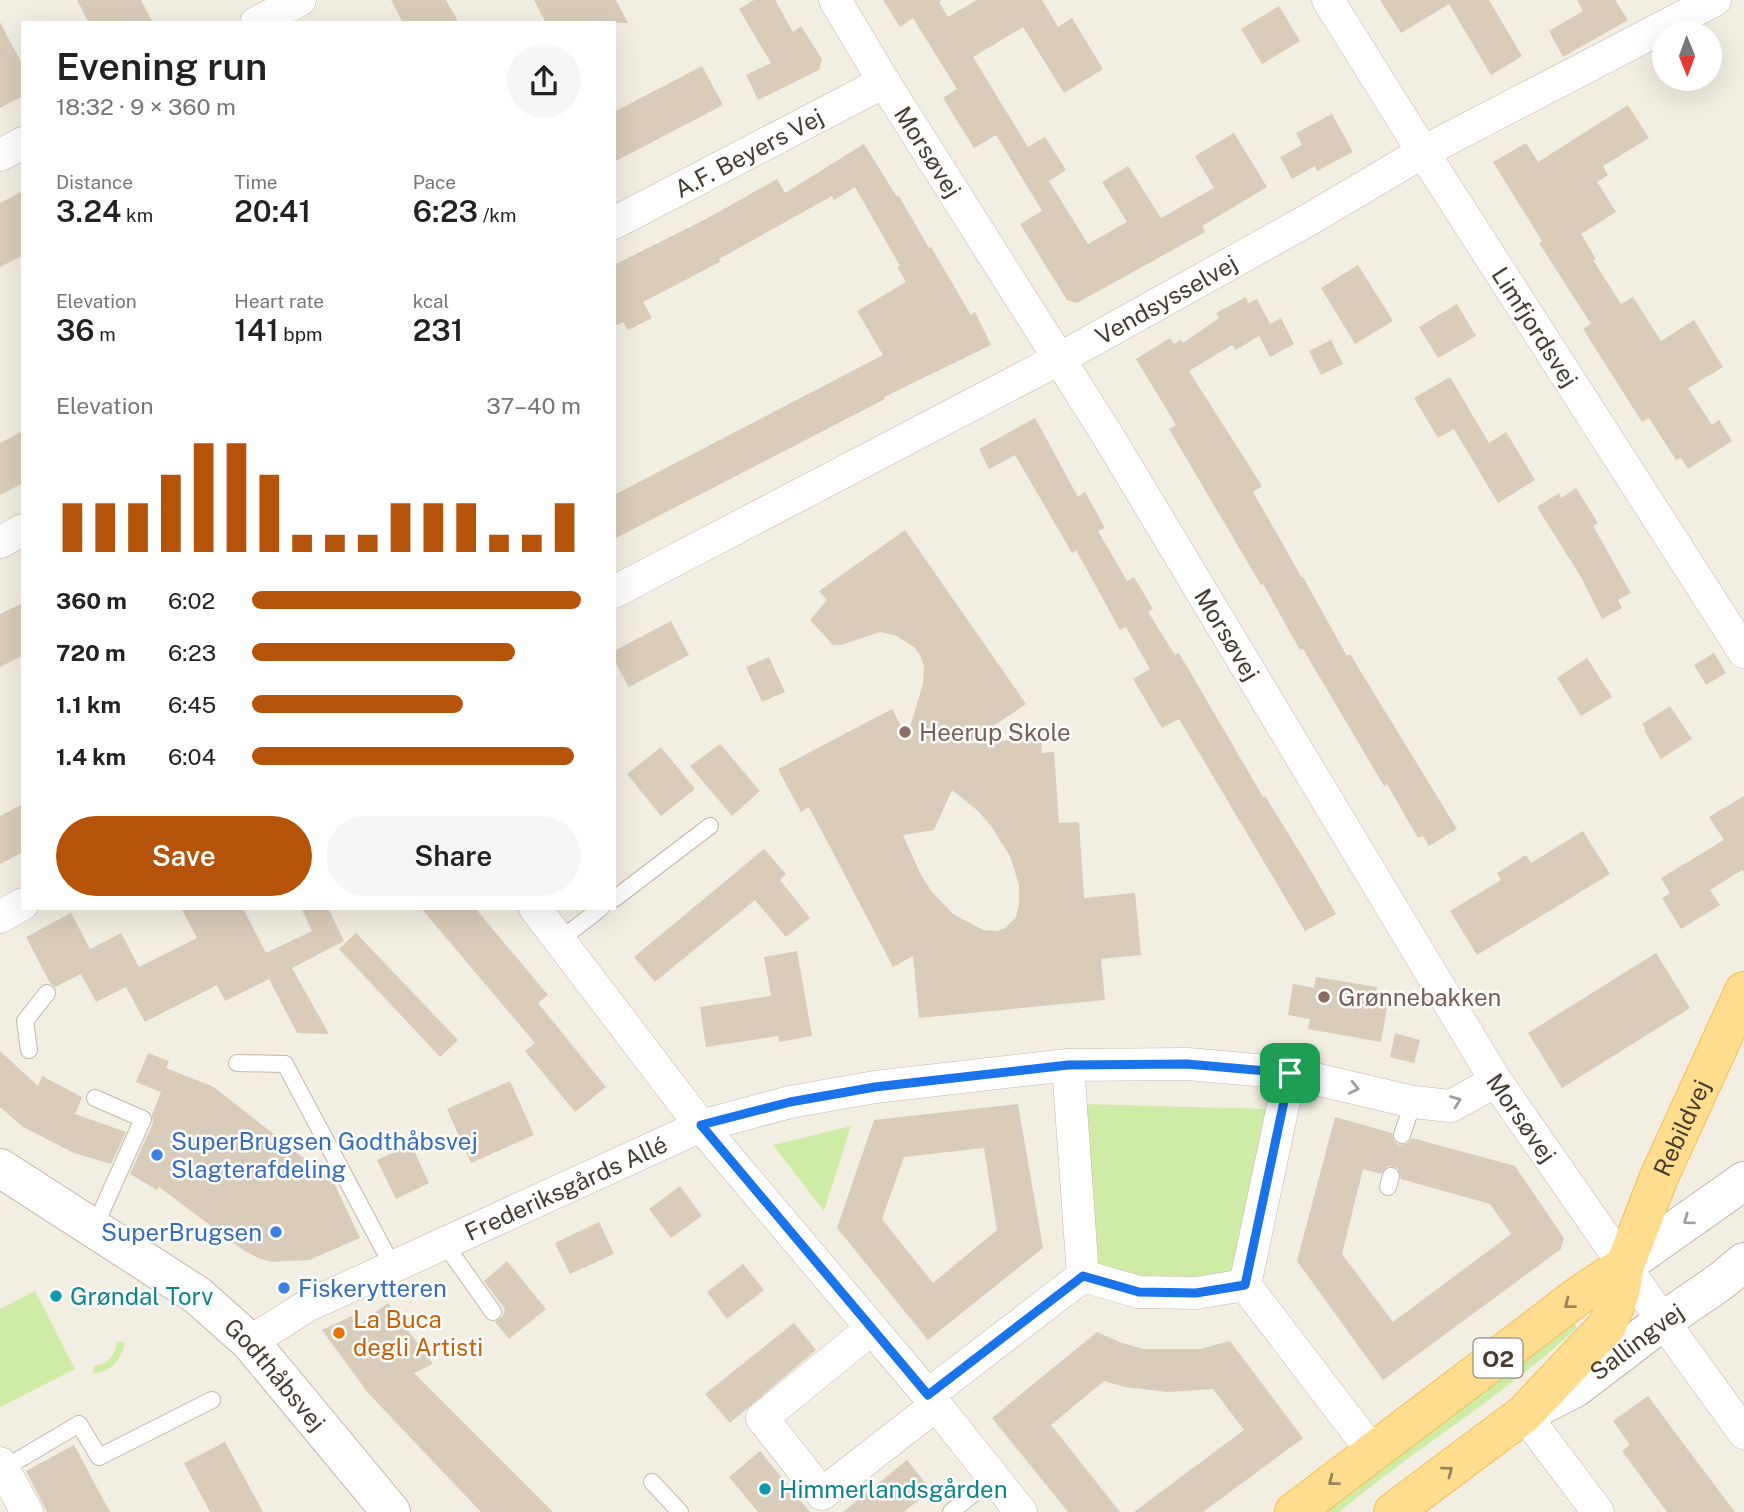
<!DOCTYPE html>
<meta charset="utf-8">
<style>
body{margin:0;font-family:"Public Sans",sans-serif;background:#f6f6f6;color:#222;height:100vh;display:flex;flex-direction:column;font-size:26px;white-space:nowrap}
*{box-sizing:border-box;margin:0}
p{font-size:23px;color:#767676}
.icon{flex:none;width:38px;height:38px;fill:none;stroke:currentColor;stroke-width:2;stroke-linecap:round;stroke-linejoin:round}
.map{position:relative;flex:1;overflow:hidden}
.sheet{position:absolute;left:21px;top:21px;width:595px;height:889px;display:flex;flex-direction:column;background:#fff;border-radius:0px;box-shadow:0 7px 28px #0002}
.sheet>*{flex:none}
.needle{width:46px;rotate:179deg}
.buttons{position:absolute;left:1652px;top:21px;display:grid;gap:14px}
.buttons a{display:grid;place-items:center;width:70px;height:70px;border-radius:50%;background:#fff;box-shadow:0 7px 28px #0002;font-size:35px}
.pin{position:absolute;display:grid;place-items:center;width:60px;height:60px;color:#fff;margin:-30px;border-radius:14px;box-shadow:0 4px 10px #0006}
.round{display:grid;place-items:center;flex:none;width:74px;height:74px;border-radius:37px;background:#f6f6f6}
.summary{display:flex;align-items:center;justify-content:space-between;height:119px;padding:0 35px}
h1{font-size:38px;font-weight:600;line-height:52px}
.figures{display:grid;grid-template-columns:repeat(3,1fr);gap:10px;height:119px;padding:7px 35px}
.figures div{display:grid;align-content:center}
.figures b{font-size:30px;font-weight:600}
.figures small{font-size:19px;font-weight:400}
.figures p{font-size:19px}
.chart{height:196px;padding:14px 35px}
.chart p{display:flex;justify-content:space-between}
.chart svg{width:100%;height:126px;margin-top:7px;stroke:#b45309;stroke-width:6}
.action{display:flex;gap:14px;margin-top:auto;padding:14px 35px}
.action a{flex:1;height:80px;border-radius:42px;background:#b45309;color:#fff;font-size:28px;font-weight:600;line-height:80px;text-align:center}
.action a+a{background:#f6f6f6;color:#222}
ul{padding:0 35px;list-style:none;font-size:23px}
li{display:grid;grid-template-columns:112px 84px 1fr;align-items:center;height:52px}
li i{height:18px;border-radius:9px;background:#b45309}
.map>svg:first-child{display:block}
.green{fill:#ceeca6}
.building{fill:#d9ccba;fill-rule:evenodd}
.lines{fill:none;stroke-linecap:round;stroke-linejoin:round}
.service-casing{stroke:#c2b8a7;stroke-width:18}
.minor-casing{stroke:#c2b8a7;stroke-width:33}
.tertiary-casing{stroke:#c2b8a7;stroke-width:40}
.primary-casing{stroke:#f0be54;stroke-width:40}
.service{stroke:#fff;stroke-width:16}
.minor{stroke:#fff;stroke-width:32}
.tertiary{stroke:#fff;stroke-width:38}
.primary{stroke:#ffdd8f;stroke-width:38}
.oneway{stroke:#a29e98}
.oneway2{stroke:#99855c}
.route-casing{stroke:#fff;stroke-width:14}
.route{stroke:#1a73e8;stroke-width:9}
.education-dot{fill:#8d6e63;stroke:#fff;stroke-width:2.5}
.shop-dot{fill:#3f7fe0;stroke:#fff;stroke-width:2.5}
.culture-dot{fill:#0f9aa8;stroke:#fff;stroke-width:2.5}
.food-dot{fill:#e8710a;stroke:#fff;stroke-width:2.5}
.labels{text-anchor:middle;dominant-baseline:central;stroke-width:5;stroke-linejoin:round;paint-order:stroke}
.shield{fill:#fff;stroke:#7d7770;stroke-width:2}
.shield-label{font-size:23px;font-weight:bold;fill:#453d32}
.street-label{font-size:24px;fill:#453d32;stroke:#fff}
.education-label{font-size:24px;fill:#785e54;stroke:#fff;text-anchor:start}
.shop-label{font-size:24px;fill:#366cbe;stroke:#fff;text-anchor:start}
.culture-label{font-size:24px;fill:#0d838f;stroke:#fff;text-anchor:start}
.food-label{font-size:24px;fill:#c56008;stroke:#fff;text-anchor:start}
</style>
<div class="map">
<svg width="1744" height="1512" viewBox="0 0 1744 1512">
<rect width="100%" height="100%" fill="#f3eee2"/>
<g class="green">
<polygon points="1081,1104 1269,1109 1240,1282 1087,1273"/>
<polygon points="851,1126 824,1211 773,1145"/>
<polygon points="35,1291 75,1369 0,1407 0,1309"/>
<path d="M1572,1319L1577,1328C1503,1396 1416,1448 1339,1512H1315Z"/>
<path d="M117,1342H125C121,1359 112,1373 93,1373L94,1366C108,1365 114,1356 117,1342Z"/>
</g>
<g class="building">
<polygon points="77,0 141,0 153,23 89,23"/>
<polygon points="391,0 446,0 459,23 403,23"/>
<polygon points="534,0 616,0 628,23 546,23"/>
<polygon points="754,0 775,0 793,32 801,26 822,59 819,70 758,100 746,75 771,63 739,9"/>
<polygon points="883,0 942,0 939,2 948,17 977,0 1042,0 1058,27 1072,18 1103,69 1064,93 1023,27 973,57 1028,147 1045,137 1066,170 1049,181 1088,244 1127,222 1102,182 1128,166 1161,218 1214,188 1195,156 1234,133 1267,187 1202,226 1205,232 1077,303 1067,300 1020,224 1042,211 996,135 974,148 943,98 957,89 913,18 900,27"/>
<polygon points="1380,0 1489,0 1522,56 1491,75 1449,4 1401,33"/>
<polygon points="1577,0 1615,0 1628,20 1563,57 1549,31 1583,11"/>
<polygon points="1279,6 1300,41 1262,64 1241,29"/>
<polygon points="0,22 23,66 23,96 0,108"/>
<polygon points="702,66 723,105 614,162 614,112"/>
<polygon points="1628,105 1649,138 1603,166 1608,175 1597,182 1616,212 1581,234 1596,259 1593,260 1621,304 1633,297 1661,341 1694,320 1723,367 1688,388 1712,425 1719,420 1732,441 1688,469 1681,458 1676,460 1649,418 1642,422 1583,329 1591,324 1539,243 1542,241 1493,162 1526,143 1538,162"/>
<polygon points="1332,114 1353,152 1317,171 1315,166 1292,179 1280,157 1302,145 1296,133"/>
<polygon points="864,144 897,197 899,196 929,248 931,247 971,315 975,312 991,345 884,397 885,399 614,539 614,495 883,355 857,311 906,282 897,267 900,266 855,187 834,200 832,196 719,259 720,262 643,302 652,318 628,330 623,322 614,326 614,265 708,218 777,179 785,193"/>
<polygon points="23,191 23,255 0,267 0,203"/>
<polygon points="1358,265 1393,321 1355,344 1321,288"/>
<polygon points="1246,297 1248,303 1257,299 1270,324 1281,318 1294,344 1270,357 1259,336 1236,350 1232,345 1189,371 1262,486 1253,492 1302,578 1303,577 1347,656 1350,654 1457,829 1429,846 1423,836 1418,838 1387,784 1384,786 1303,649 1300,650 1263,584 1261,585 1169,429 1176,425 1136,359 1170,338 1174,344 1181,340 1183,343 1219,318 1216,313"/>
<polygon points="1457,304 1476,336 1438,358 1419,327"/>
<polygon points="1331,340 1343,364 1321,375 1309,351"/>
<polygon points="1450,377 1489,443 1506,432 1535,480 1498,503 1454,429 1438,438 1414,398"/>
<polygon points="1035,418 1078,497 1085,492 1105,528 1098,531 1127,581 1134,577 1153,609 1148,612 1175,655 1179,653 1263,797 1265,796 1307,864 1336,914 1305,931 1179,719 1162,728 1133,679 1150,669 1126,627 1120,630 1076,550 1072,553 1015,455 989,469 979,449"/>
<polygon points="23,431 23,483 0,495 0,443"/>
<polygon points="1576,488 1598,523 1593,526 1631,593 1618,600 1622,608 1602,619 1581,577 1537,507 1559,493 1561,498"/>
<path d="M905,530L1026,704L968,743L1041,738L1042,753L1054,752L1059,823L1079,822L1084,898L1135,893L1141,955L1101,959L1105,1000L919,1018L913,956L893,967L809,807L801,812L778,769L892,709L907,737L923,684L924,667L920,655L914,647L895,635L880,632L841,645H833L810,620L827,600L819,591ZM952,790L978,811L991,826L1010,856L1019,885V904L1016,917L1005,928L997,931L983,930L953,914L932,892L921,875L903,835L934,830Z"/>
<polygon points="23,603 23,655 0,667 0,614"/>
<polygon points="671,621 689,655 629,687 614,660 614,651"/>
<polygon points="1714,653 1726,673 1706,685 1694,665"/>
<polygon points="769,657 785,692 762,702 746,667"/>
<polygon points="1587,658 1612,697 1581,716 1557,678"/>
<polygon points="1670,706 1692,739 1661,759 1644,730 1646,729 1642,724"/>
<polygon points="720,744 760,791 732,816 690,766"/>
<polygon points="661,747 695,789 661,816 627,774"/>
<polygon points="1744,796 1744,872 1742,870 1710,890 1720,905 1681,929 1662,898 1670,893 1661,878 1724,840 1709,817"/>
<polygon points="23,804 23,852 0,864 0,816"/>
<polygon points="1583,831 1610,874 1477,955 1450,911 1501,880 1497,873 1526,855 1531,863"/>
<polygon points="764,849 786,874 780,880 810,918 786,937 755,900 655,982 634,957"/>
<polygon points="181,908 243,908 266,953 312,931 301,908 328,908 344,941 292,968 329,1034 297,1033 269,979 225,1001 217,985 145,1022 126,987 96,1002 81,974 55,987 50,983 26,937 71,913 90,949 121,933 139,967 197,938"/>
<polygon points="421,908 475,908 548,995 538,1003 606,1087 575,1112 525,1051 535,1043"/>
<polygon points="356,933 458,1040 440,1057 339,949"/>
<polygon points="797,951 812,1036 779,1042 778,1036 706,1047 700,1007 771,996 764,957"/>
<polygon points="1656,953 1690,1008 1562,1088 1528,1033"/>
<polygon points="1316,977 1377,987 1376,998 1388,1001 1381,1042 1308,1029 1310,1019 1288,1015 1293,984 1314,988"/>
<polygon points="1395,1033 1420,1040 1414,1063 1390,1057"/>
<polygon points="0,1051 38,1086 42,1076 82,1097 75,1114 126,1132 111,1164 74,1153 23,1127 0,1107"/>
<polygon points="148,1053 169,1061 166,1068 214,1087 333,1181 360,1238 309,1260 272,1262 258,1258 243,1250 159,1187 157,1190 130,1174 153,1123 152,1115 161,1092 136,1082"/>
<polygon points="510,1081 534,1135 471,1163 447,1109"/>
<path d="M1018,1104L1043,1248L928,1340L837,1228L874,1120ZM984,1148L997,1230L933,1283L882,1219L904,1157Z"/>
<path d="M1335,1117L1392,1133L1394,1141L1399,1145L1408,1143L1412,1138L1515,1166L1564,1238L1561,1249L1383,1380L1297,1261ZM1388,1166L1398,1168L1401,1179L1490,1204L1511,1234L1393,1322L1342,1254L1363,1169L1381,1174Z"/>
<polygon points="411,1144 429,1183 396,1199 377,1160"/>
<polygon points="680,1186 702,1216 671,1238 649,1209"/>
<polygon points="599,1222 614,1254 570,1274 555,1243"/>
<polygon points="507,1261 546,1309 509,1339 495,1322 502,1317 505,1309 484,1281"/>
<polygon points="743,1264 764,1290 727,1319 707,1292"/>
<polygon points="388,1303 433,1364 414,1373 553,1512 481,1512 368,1393 322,1330 356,1314 360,1324"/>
<polygon points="794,1323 816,1350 730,1423 705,1394"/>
<polygon points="1097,1332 1122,1343 1144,1349 1200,1349 1230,1341 1303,1438 1203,1512 1134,1512 1244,1430 1213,1389 1168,1392 1125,1387 1104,1381 1051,1425 1120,1512 1068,1512 992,1418"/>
<polygon points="1648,1396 1682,1442 1735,1512 1667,1512 1622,1451 1630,1445 1613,1421"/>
<polygon points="225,1442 263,1512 210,1512 184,1463"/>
<polygon points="74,1445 110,1512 47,1512 26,1471"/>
<polygon points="760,1451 810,1512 758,1512 729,1477"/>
<polygon points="907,1460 931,1490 904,1512 843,1512"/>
</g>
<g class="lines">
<defs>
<g id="service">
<polyline points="614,899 710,826"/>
<polyline points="560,940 601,908"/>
<polyline points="29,1050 25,1021 47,993"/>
<polyline points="237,1063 285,1064 393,1267"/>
<polyline points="1402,1135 1413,1102"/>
<polyline points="1388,1187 1391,1176"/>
<polyline points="94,1228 143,1119 95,1098"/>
<polyline points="444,1243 493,1312"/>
<polyline points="3,1469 79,1424 99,1457 212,1400"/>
<polyline points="652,1482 680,1512"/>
<polyline points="951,1512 994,1477"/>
</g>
<g id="minor">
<path id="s1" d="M835,0L884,82L1108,436L1496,1081L1663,1321L1744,1433"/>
<path id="s2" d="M1328,0L1423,152L1744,652"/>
<polyline points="256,23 300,0"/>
<polyline points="0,155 23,143"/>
<path id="s3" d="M614,223L884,82"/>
<polyline points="0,542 23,530"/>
<path id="s4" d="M614,592L1059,359L1310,219L1423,152L1715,0"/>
<polyline points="535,908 701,1126 928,1395 1021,1512"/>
<polyline points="0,917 23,904"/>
<polyline points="1068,1065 1083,1276 1139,1292 1196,1293 1245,1285 1290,1073"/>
<polyline points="1245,1285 1372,1451"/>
<polyline points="871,1329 762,1418 822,1494 936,1405"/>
<path id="s5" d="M250,1342L307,1306L701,1126L790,1102L875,1087L1068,1065L1187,1064L1290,1073L1413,1102L1451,1106L1496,1081"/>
<polyline points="928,1395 1083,1276"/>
<polyline points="1524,1414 1598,1512"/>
<polyline points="0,1463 27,1512"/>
</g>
<g id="tertiary">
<path id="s6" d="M0,1168L197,1295L250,1342L391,1512"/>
<polyline points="1625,1265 1744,1181"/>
<path id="s7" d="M1528,1412L1575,1388L1663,1321L1720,1282L1744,1262"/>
</g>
<g id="primary">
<polyline points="1294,1512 1581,1294 1625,1265"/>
<path id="s8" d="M1393,1512L1524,1414L1607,1326L1620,1293L1625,1265L1659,1177L1744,991"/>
</g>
</defs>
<use href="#service" class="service-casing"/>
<use href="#minor" class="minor-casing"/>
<use href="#tertiary" class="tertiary-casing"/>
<use href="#primary" class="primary-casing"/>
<use href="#service" class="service"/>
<use href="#minor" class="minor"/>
<use href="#tertiary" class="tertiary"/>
<use href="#primary" class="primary"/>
</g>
<defs><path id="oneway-chevron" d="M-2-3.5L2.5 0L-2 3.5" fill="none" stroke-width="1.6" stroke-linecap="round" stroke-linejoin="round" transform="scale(1.75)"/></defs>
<g class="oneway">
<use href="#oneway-chevron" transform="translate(1354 1088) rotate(13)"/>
<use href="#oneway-chevron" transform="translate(1456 1101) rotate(-21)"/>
<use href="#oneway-chevron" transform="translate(1688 1220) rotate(144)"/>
</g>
<g class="oneway2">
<use href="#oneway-chevron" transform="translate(1569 1304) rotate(142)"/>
<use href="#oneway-chevron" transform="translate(1448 1471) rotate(-37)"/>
<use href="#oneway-chevron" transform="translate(1333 1481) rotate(142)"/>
</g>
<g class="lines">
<defs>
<polygon id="route" points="1187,1064 1290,1073 1245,1285 1196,1293 1139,1292 1083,1276 928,1395 701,1125 790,1102 875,1087 1068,1065"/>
</defs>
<use href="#route" class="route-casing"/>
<use href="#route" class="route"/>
</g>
<g class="education-dot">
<circle cx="905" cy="732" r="7"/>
<circle cx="1324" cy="997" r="7"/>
</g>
<g class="shop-dot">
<circle cx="157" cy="1155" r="7"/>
<circle cx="276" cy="1232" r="7"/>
<circle cx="284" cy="1288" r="7"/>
</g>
<g class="culture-dot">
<circle cx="56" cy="1296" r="7"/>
<circle cx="765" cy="1489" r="7"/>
</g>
<circle class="food-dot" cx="339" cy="1333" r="7"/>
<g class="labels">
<rect class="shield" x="1473.5" y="1338.5" width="49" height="39" rx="5"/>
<g class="shield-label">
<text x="1498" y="1358">O2</text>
</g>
<g class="street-label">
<text stroke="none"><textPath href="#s3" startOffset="152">A.F. Beyers Vej</textPath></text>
<text stroke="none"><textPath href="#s1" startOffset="178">Morsøvej</textPath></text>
<text stroke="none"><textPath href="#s4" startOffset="625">Vendsysselvej</textPath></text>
<text stroke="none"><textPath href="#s2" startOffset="387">Limfjordsvej</textPath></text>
<text stroke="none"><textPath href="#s1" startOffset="746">Morsøvej</textPath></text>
<text stroke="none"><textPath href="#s1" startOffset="1312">Morsøvej</textPath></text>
<text stroke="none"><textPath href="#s8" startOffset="497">Rebildvej</textPath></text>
<text stroke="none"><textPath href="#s5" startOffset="352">Frederiksgårds Allé</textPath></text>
<text stroke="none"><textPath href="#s7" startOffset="130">Sallingvej</textPath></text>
<text stroke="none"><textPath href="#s6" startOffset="346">Godthåbsvej</textPath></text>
</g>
<g class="education-label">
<text x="919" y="732">Heerup Skole</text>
<text x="1338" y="997">Grønnebakken</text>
</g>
<g class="shop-label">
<text x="171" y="1141">SuperBrugsen Godthåbsvej<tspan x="171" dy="28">Slagterafdeling</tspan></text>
<text x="262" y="1232" text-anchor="end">SuperBrugsen</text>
<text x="298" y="1288">Fiskerytteren</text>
</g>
<g class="culture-label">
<text x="70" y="1296">Grøndal Torv</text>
<text x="779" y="1489">Himmerlandsgården</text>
</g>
<g class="food-label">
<text x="353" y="1319">La Buca<tspan x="353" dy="28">degli Artisti</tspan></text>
</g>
</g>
</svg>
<div class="buttons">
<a><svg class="needle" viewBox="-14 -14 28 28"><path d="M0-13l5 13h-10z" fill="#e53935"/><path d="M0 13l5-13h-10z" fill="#767676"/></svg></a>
</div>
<div class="pin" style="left:1290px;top:1073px;background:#1e9e55"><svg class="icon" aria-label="arrive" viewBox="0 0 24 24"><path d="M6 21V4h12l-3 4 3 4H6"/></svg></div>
<section class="sheet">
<div class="summary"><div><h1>Evening run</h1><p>18:32 · 9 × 360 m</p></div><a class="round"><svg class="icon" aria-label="share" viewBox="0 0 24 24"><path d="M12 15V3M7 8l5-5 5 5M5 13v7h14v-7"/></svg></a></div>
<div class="figures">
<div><p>Distance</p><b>3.24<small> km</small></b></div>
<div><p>Time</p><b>20:41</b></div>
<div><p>Pace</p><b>6:23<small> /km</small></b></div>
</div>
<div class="figures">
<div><p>Elevation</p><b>36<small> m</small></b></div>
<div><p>Heart rate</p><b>141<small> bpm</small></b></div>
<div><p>kcal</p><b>231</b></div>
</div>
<div class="chart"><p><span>Elevation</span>37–40 m</p>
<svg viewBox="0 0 160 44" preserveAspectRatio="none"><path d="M5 44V27M15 44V27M25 44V27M35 44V17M45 44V6M55 44V6M65 44V17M75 44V38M85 44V38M95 44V38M105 44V27M115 44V27M125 44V27M135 44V38M145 44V38M155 44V27"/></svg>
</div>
<ul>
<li><b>360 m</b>6:02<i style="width:100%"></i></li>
<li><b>720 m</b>6:23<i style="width:80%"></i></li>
<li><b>1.1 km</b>6:45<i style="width:64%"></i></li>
<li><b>1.4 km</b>6:04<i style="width:98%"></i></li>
</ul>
<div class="action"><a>Save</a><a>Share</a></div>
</section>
</div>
